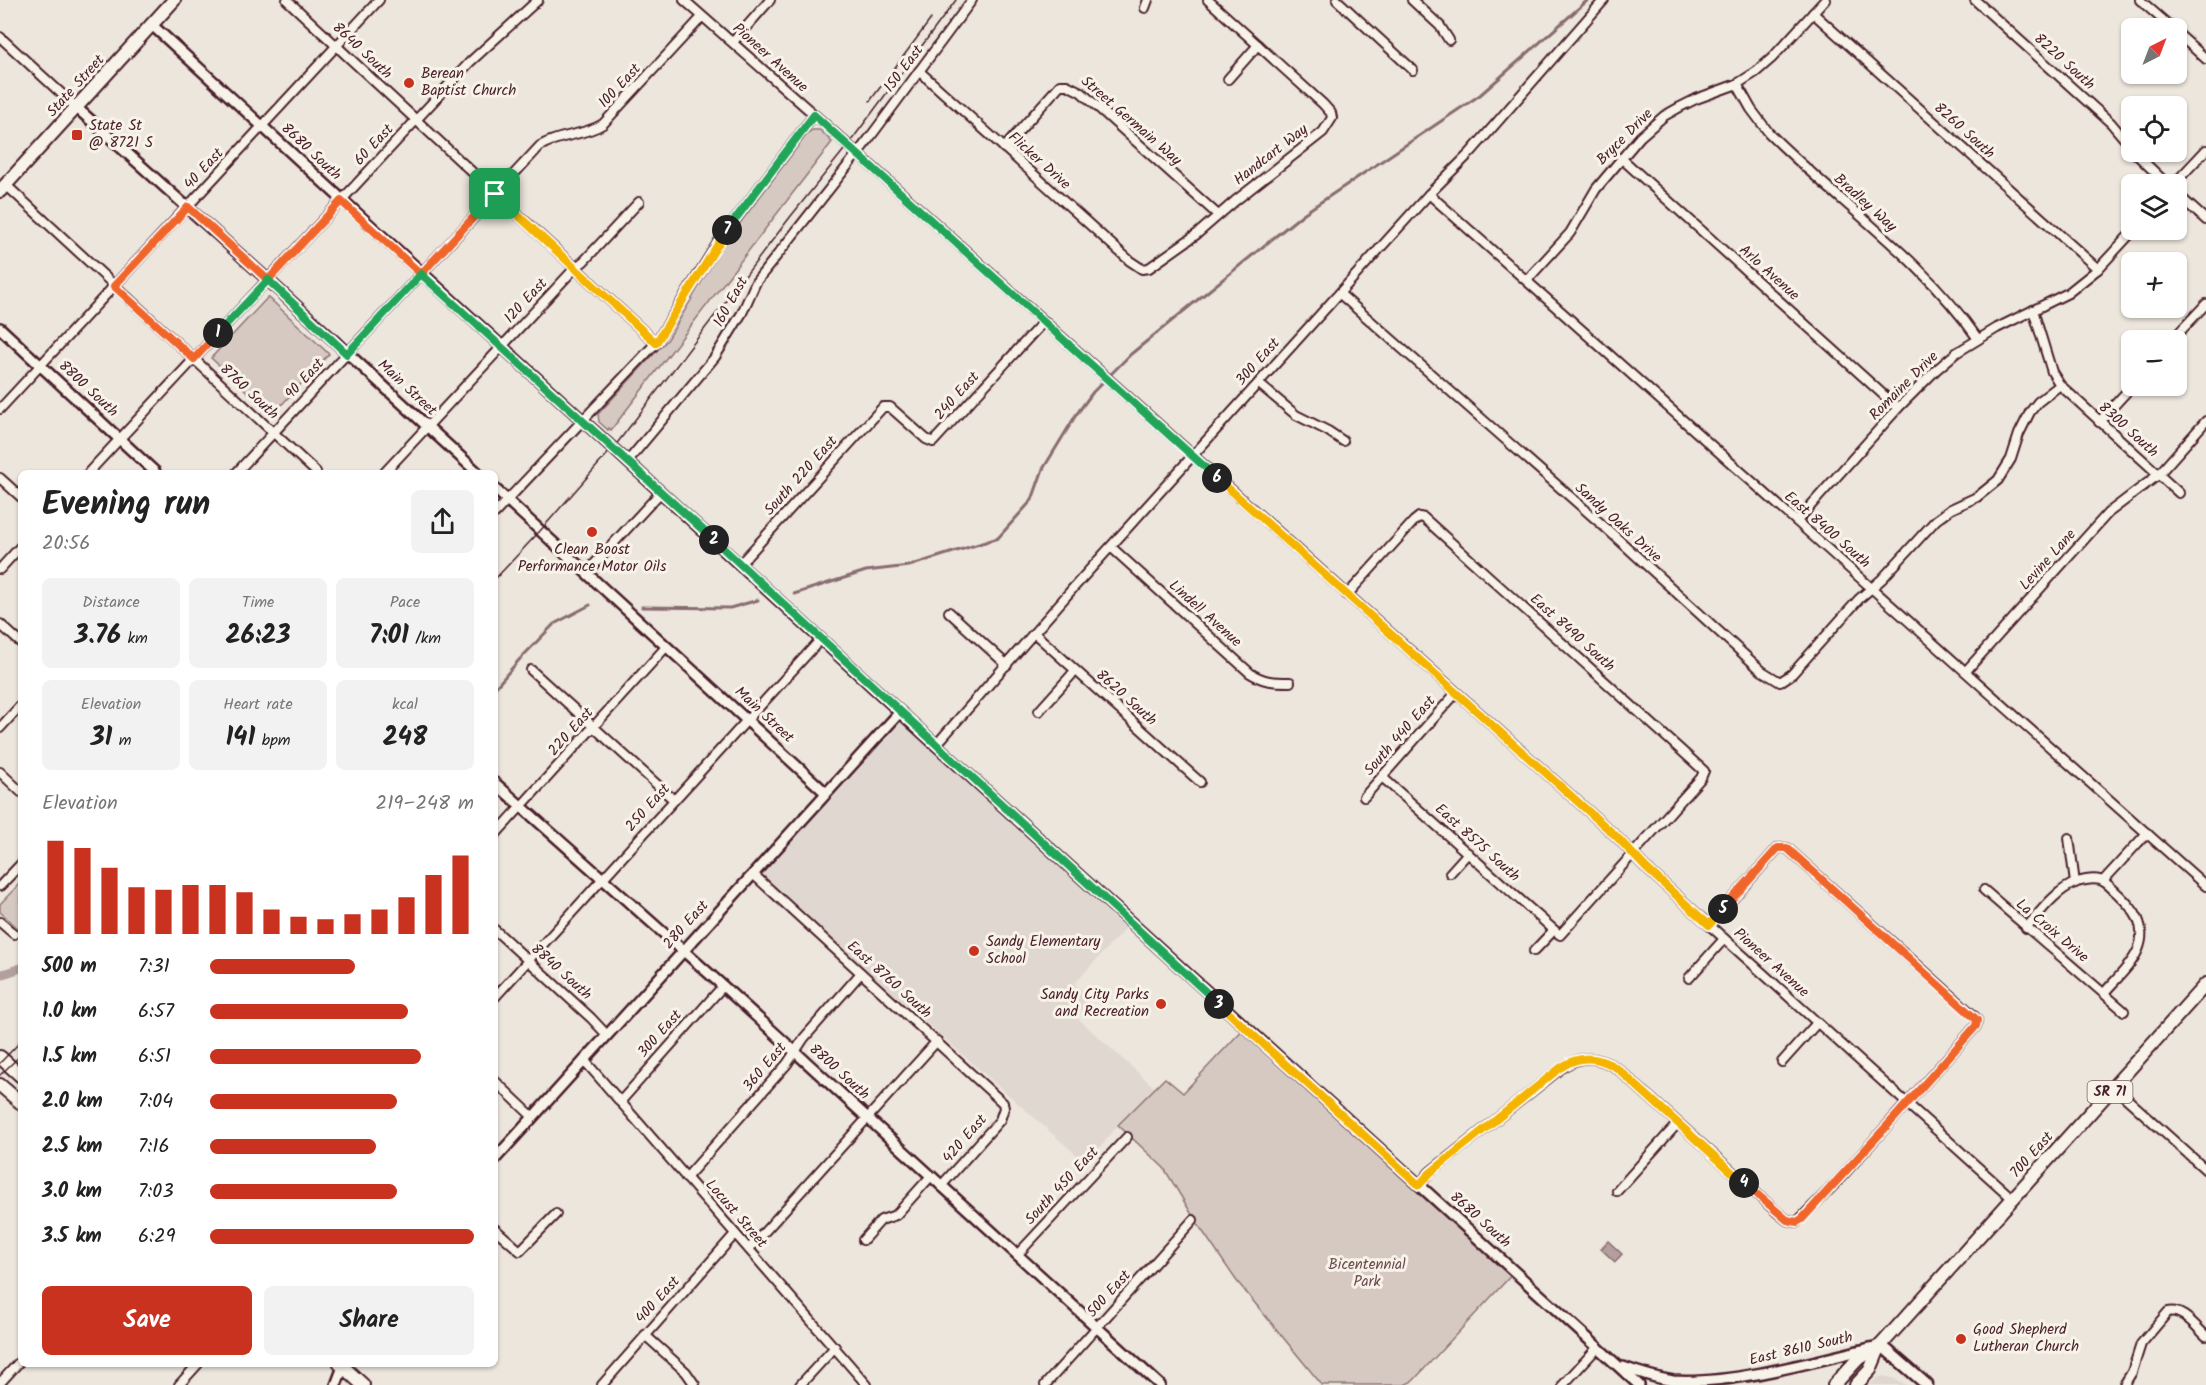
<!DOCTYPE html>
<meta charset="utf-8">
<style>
body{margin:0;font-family:Kalam,sans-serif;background:#f2f2f2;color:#222;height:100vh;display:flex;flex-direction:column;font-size:22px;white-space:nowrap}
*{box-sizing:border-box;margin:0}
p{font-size:20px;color:#767676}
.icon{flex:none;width:33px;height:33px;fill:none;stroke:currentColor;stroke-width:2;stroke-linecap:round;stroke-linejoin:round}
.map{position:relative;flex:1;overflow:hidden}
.details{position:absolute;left:18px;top:470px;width:480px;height:897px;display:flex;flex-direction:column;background:#fff;border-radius:9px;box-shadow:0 2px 4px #0004}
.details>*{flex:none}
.needle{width:39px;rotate:42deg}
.tools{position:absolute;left:2121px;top:18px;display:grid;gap:12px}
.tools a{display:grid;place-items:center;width:66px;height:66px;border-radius:9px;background:#fff;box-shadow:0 2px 4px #0004;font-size:30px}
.pin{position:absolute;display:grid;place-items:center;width:51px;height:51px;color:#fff;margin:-26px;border-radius:12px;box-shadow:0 3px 9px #0006}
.km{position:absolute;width:30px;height:30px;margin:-15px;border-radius:50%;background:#222;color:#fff;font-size:16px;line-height:30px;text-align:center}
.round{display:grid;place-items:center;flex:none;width:63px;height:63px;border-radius:9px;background:#f2f2f2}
.head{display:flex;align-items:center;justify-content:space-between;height:102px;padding:0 24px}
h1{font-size:33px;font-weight:700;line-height:45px}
.figures{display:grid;grid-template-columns:repeat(3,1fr);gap:9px;height:102px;padding:6px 24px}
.figures div{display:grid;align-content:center;border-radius:9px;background:#f2f2f2;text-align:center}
.figures b{font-size:26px;font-weight:700}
.figures small{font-size:16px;font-weight:400}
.figures p{font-size:16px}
.chart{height:168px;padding:12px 24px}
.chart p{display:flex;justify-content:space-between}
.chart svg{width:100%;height:108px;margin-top:6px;stroke:#c8321e;stroke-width:6}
.cta{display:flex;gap:12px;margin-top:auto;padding:12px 24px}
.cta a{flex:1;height:69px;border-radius:9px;background:#c8321e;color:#fff;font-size:24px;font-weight:700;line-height:69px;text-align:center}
.cta a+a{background:#f2f2f2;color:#222}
ul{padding:0 24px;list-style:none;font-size:20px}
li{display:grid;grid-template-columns:96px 72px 1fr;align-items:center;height:45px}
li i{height:15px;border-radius:8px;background:#c8321e}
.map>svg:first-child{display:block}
.built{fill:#e0d7d0}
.green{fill:#d5c9c2;stroke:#907476;stroke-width:1.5}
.water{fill:#b39f9d;stroke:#896c6f;stroke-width:1.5}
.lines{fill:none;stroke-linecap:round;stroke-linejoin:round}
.stream{stroke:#896c6f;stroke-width:3}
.canal{stroke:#b39f9d;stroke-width:9}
.minor-casing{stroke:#4a1f2b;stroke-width:12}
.tertiary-casing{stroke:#4a1f2b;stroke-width:14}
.secondary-casing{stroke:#4a1f2b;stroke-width:15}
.primary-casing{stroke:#4a1f2b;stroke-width:16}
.minor{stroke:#f7f3e8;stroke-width:8}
.tertiary{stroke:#f7f3e8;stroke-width:9}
.secondary{stroke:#f7f3e8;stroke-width:10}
.primary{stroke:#f7f3e8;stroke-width:12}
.tram{stroke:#4a1f2b;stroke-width:1.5}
.split-1-casing{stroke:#fff;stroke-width:12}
.split-2-casing{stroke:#fff;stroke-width:12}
.split-3-casing{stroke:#fff;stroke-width:12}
.split-4-casing{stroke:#fff;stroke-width:12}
.split-5-casing{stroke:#fff;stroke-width:12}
.split-6-casing{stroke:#fff;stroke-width:12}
.split-7-casing{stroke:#fff;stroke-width:12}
.split-8-casing{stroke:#fff;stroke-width:12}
.split-1{stroke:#f0652b;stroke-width:8}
.split-2{stroke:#22a559;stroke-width:8}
.split-3{stroke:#22a559;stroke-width:8}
.split-4{stroke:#f5b400;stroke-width:8}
.split-5{stroke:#f0652b;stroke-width:8}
.split-6{stroke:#f5b400;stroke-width:8}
.split-7{stroke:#22a559;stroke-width:8}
.split-8{stroke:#f5b400;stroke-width:8}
.poi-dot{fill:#c8321e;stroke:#f7f3e8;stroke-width:2}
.labels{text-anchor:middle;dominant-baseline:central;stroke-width:6;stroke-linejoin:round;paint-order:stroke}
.shield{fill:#f7f3e8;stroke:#7e5f64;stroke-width:1.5}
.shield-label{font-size:14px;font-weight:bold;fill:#4a1f2b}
.street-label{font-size:15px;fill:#4a1f2b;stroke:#f7f3e8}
.poi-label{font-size:15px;fill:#4a1f2b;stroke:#f7f3e8;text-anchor:start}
.park-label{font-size:15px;fill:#6d4a51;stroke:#f7f3e8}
</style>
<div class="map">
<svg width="2206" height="1385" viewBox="0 0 2206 1385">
<rect width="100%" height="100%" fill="#ece6dd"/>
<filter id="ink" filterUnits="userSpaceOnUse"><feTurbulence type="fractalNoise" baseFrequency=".0167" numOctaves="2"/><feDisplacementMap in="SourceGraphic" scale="12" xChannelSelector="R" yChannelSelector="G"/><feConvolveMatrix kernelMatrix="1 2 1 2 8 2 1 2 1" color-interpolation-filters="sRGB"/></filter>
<g filter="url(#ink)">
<g class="built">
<polygon points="908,713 1134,919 1074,984 1091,1000 1075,1016 1155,1088 1118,1125 1087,1164 755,872"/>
<polygon points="1883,1376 1892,1378 1907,1385 1869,1385 1877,1378"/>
</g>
<g class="green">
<polygon points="812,130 820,130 832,142 611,430 609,428 608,430 599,422 598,414 668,339 722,247 807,134"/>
<polygon points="268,297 329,354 272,415 211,358"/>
<polygon points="21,882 21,931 0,912 0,904"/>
<polygon points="1249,1023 1518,1268 1413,1381 1404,1385 1322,1385 1236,1280 1197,1223 1164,1168 1118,1125 1165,1078 1183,1093"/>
</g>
<polygon class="water" points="1608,1241 1622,1254 1615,1262 1601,1249"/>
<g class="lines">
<g class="stream">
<polyline points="794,594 866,571 909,566 998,538 1032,500 1043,469 1076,415 1093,392 1131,354 1303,214 1480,95 1588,0"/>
<polyline points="642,607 730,608 758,600"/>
<polyline points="495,688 519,660 554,624 590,605"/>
</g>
<polyline class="canal" points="0,975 21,968"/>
<defs>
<g id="minor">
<polyline points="287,0 656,343"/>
<polyline points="684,0 818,118 1617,837 1646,868 2013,1199"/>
<polyline points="1337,0 1413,70"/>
<polyline points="1412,0 1440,26 1449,40"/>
<polyline points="1975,0 2111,123 2132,148"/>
<polyline points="2140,0 2172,28"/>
<polyline points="1145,8 1148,0"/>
<polyline points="1813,13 2098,269"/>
<polyline points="2176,32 2206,59"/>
<polyline points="0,37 77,108"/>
<polyline points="733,42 770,0"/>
<polyline points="919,71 1130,261 1142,269 1149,268 1197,234 1235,201 1323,132 1332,118 1331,113 1323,104 1208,0"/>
<polyline points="1228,79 1258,45"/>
<path d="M1737,84L1751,109L1769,133C1838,202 1922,258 1978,339"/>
<polyline points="1004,148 1060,85 1067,85 1081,92 1218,215"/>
<polyline points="2134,152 2167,184"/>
<polyline points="1621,158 1898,408"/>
<polyline points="2174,184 2206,150"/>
<polyline points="6,185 316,472"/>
<polyline points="2176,193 2206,220"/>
<polyline points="1429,194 2206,886"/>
<polyline points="1527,280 1570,233 1596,189 1640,137 1664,116 1680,107 1696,99 1737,84 1756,72 1772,58 1825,0"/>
<polyline points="1340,294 1607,529 1762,671 1780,682 1792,674 1859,599 1882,579 1936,520 1951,509 1977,497 1998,480 2011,459 2019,434 2030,412 2038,402 2060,385"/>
<polyline points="2033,310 2052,372 2060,385 2179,493"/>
<polyline points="2172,340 2206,304"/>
<polyline points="1259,384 1296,415 1328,431 1343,441"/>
<polyline points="0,409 379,0"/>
<polyline points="2099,422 2132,386"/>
<polyline points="627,462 715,357 742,313 756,282 868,140 972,0"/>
<polyline points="89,472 470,62 538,0"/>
<path d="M237,472L540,146C559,134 584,136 603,124L702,17"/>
<polyline points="385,472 575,268 584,261 639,202"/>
<polyline points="0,478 21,497"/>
<polyline points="495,513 656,343 719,241 814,115"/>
<polyline points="1797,521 1898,408 1936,370 1956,353 1997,328 2068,293 2098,269 2134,230"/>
<path d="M1111,547L1250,673C1264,682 1274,682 1290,682"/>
<polyline points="740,564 883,407 890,407 926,439 933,442 1044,321"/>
<polyline points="0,569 21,546"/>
<polyline points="586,573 661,492"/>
<polyline points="1347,595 1414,521 1419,517 1424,518 1704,771 1701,778 1560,935 1554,930 1534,951"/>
<polyline points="949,612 1007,665"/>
<polyline points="0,624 21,643"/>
<polyline points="1034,633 1200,782"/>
<polyline points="531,670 674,800"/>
<polyline points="1966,671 2108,513 2158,475 2206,421"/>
<polyline points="1039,711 1075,671"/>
<polyline points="0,728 21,705"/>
<polyline points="936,745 1075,586 1429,194 1471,152 1604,0"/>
<polyline points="0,772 21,792"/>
<polyline points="1382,777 1554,930"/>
<polyline points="1364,797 1456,693"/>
<polyline points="495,835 666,647"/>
<polyline points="2069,838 2075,883"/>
<polyline points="1450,873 1468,853"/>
<polyline points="753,874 1003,1103 1004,1108 1000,1120 941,1186"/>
<polyline points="2103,881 2147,833"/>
<polyline points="0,886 21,864"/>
<polyline points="1984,890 2124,1011"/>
<polyline points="0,922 14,934"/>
<path d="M2026,928C2041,911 2056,890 2077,882C2084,880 2093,878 2100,880C2107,882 2112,889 2118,894C2134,909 2148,926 2138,950C2131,966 2115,980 2104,993"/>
<polyline points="495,930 591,1018 607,1035"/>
<polyline points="1689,978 1724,939"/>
<polyline points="495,997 821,639"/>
<polyline points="584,1060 867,1385"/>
<polyline points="1782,1062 1817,1023"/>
<polyline points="495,1081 533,1117"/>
<polyline points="2114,1087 2206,1170"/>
<polyline points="620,1102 723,986"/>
<polyline points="686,1178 787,1064 804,1038 861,973"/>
<path d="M1419,1185L1430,1172L1560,1069C1580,1054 1599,1056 1618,1069L1777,1212L1787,1220L1797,1222L1835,1184L1976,1026L1977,1020L1973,1015L1787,848H1778L1709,925"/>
<polyline points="1617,1191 1678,1123"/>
<polyline points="495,1229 520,1251 556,1214"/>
<polyline points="863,1240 881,1220 896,1215 931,1176"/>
<polyline points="749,1249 937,1041"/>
<polyline points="1017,1255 1127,1137"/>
<polyline points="645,1335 686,1372 695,1385"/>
<polyline points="0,1383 21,1360"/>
<polyline points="179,1385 198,1364"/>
<polyline points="602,1385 735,1234"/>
<polyline points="800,1385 835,1347"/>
<polyline points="1045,1385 1193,1220"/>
<polyline points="1563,1385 1598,1347"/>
<path d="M2124,1385L2132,1372L2141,1344L2168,1312C2182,1308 2196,1327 2206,1336"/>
</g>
<g id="tertiary">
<polyline points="152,25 936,745 1639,1385"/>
<polyline points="77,108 268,280 477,472"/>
<polyline points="0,328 155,472"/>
<polyline points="495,489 826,793"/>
<polyline points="495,783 723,986 1160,1385"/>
<polyline points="495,1159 900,712"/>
<path d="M1623,1367C1640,1373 1656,1378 1673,1381C1731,1385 1816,1361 1874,1347"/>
<polyline points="336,1385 344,1364"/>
</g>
<polyline id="secondary" points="1881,1345 1927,1385"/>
<g id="primary">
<polyline points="0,191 174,0"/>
<polyline points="0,1057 21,1076"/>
<polyline points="0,1085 21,1103"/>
<polyline points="340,1364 363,1385"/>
<polyline points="1834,1385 1857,1360 1881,1345 2206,984"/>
<polyline points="1856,1385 1870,1370 1880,1346"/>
</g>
</defs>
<use href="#minor" class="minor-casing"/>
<use href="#tertiary" class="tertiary-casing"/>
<use href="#secondary" class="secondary-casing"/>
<use href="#primary" class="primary-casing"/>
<use href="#minor" class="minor"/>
<use href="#tertiary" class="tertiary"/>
<use href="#secondary" class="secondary"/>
<use href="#primary" class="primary"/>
<g class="tram">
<polyline points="870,101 931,19"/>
<polyline points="495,579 540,531 618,442 791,216 848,145 956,0"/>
<polyline points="0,1063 21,1041"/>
<polyline points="0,1075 21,1055"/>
</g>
</g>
</g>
<g class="lines" filter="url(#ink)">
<defs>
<polyline id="split-1" points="218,333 194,359 114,286 188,207 268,280 341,201 421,274 495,194"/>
<polyline id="split-2" points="218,333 268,280 347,354 421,274 714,540"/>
<polyline id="split-3" points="714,540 1219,1004"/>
<path id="split-4" d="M1219,1004L1419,1185L1430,1173L1560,1068C1580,1054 1599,1056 1618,1069L1744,1183"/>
<polyline id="split-5" points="1723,909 1778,848 1787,848 1977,1020 1976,1026 1897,1115 1802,1219 1797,1222 1787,1220 1744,1183"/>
<polyline id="split-6" points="1217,478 1617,837 1646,868 1709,925 1723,909"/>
<polyline id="split-7" points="727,230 814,115 1217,478"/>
<polyline id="split-8" points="495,194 656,343 727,230"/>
</defs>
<use href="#split-1" class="split-1-casing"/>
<use href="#split-2" class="split-2-casing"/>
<use href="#split-3" class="split-3-casing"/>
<use href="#split-4" class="split-4-casing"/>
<use href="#split-5" class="split-5-casing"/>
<use href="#split-6" class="split-6-casing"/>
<use href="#split-7" class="split-7-casing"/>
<use href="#split-8" class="split-8-casing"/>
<use href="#split-1" class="split-1"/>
<use href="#split-2" class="split-2"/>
<use href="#split-3" class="split-3"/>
<use href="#split-4" class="split-4"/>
<use href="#split-5" class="split-5"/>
<use href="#split-6" class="split-6"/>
<use href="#split-7" class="split-7"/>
<use href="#split-8" class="split-8"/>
</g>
<g class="poi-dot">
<circle cx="409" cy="83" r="6"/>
<rect x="71" y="129" width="12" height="12" rx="3"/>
<circle cx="592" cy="532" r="6"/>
<circle cx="974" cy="951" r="6"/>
<circle cx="1161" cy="1004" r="6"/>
<circle cx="1961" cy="1339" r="6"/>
</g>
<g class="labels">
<rect class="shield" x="2087.5" y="1081" width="45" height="22" rx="4.5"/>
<g class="shield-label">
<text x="2110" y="1092">SR 71</text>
</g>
<g class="street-label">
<text transform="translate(362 51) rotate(43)">8640 South</text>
<text transform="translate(770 58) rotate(42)">Pioneer Avenue</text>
<text transform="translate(2064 62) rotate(42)">8220 South</text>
<text transform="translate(904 69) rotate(-53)">150 East</text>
<text transform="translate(76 86) rotate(-48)">State Street</text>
<text transform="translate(620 86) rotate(-47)">100 East</text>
<text transform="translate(1131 121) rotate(41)">Street Germain Way</text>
<text transform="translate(1964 131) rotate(42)">8260 South</text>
<text transform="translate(1625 137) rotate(-45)">Bryce Drive</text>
<text transform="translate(374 145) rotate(-47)">60 East</text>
<text transform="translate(311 152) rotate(43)">8680 South</text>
<text transform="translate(1271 155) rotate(-38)">Handcart Way</text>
<text transform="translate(1039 161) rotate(42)">Flicker Drive</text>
<text transform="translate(204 169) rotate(-47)">40 East</text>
<text transform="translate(1865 203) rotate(42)">Bradley Way</text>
<text transform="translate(1769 273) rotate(42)">Arlo Avenue</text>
<text transform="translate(526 301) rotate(-47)">120 East</text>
<text transform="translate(731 302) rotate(-61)">160 East</text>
<text transform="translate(1258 362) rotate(-48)">300 East</text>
<text transform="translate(305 379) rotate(-47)">90 East</text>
<text transform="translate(1904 386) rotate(-45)">Romaine Drive</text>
<text transform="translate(407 388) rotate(43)">Main Street</text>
<text transform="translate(88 389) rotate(43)">8800 South</text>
<text transform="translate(249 392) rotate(43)">8760 South</text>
<text transform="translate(957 396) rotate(-48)">240 East</text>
<text transform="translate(2128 430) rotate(42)">8300 South</text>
<text transform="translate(801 476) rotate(-48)">South 220 East</text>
<text transform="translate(1618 523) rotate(42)">Sandy Oaks Drive</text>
<text transform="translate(1827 530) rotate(41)">East 8400 South</text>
<text transform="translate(2048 560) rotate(-48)">Levine Lane</text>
<text transform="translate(1205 614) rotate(42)">Lindell Avenue</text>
<text transform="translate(1572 633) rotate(42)">East 8490 South</text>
<text transform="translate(1126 698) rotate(42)">8620 South</text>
<text transform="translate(764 715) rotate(43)">Main Street</text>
<text transform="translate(571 732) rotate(-48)">220 East</text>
<text transform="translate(1400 736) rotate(-49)">South 440 East</text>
<text transform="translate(648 808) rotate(-48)">250 East</text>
<text transform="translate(1477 843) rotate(42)">East 8575 South</text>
<text transform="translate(686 925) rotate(-48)">280 East</text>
<text transform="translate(2052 931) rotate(40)">La Croix Drive</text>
<text transform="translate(1771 963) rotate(42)">Pioneer Avenue</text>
<text transform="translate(561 972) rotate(42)">8840 South</text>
<text transform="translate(889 980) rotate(42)">East 8760 South</text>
<text transform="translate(660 1034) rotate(-48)">300 East</text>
<text transform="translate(765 1067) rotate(-50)">360 East</text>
<text transform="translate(839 1072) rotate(42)">8800 South</text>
<text transform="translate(965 1139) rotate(-49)">420 East</text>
<text transform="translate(2032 1155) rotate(-48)">700 East</text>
<text transform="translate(1062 1186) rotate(-47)">South 450 East</text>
<text transform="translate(736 1214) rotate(49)">Locust Street</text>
<text transform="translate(1480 1220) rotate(42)">8680 South</text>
<text transform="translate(1109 1294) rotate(-48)">500 East</text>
<text transform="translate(658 1300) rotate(-48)">400 East</text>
<text transform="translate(1801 1349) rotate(-13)">East 8610 South</text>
</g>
<g class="poi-label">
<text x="421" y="74">Berean<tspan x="421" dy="17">Baptist Church</tspan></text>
<text x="89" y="126">State St<tspan x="89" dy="17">@ 8721 S</tspan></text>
<text x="592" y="550" text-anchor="middle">Clean Boost<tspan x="592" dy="17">Performance Motor Oils</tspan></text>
<text x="986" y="942">Sandy Elementary<tspan x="986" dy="17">School</tspan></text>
<text x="1149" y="995" text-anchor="end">Sandy City Parks<tspan x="1149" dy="17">and Recreation</tspan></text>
<text x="1973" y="1330">Good Shepherd<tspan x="1973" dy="17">Lutheran Church</tspan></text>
</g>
<g class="park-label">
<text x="1367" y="1265">Bicentennial<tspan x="1367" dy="17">Park</tspan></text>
</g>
</g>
</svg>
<div class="tools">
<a><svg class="needle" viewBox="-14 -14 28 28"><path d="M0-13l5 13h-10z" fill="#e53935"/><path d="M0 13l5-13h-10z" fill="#767676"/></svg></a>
<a><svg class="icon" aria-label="locate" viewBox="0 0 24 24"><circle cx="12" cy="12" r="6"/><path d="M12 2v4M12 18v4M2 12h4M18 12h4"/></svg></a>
<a><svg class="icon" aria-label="layers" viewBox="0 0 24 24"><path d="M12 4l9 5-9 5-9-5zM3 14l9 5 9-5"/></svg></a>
<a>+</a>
<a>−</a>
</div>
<div class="pin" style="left:495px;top:194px;background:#1e9e55"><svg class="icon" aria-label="arrive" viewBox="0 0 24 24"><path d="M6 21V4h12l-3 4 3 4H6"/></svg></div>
<b class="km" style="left:218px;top:333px">1</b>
<b class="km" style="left:714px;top:540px">2</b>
<b class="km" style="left:1219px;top:1004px">3</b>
<b class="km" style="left:1744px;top:1183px">4</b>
<b class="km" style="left:1723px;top:909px">5</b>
<b class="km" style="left:1217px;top:478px">6</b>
<b class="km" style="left:727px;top:230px">7</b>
<section class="details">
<div class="head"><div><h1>Evening run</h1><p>20:56</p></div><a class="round"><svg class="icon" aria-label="share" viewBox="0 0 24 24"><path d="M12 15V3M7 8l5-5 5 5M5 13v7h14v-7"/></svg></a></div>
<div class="figures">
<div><p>Distance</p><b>3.76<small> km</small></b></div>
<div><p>Time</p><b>26:23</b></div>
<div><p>Pace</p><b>7:01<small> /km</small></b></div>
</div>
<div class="figures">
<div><p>Elevation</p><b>31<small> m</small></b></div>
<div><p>Heart rate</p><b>141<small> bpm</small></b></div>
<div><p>kcal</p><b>248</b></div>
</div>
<div class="chart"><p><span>Elevation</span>219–248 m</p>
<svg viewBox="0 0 160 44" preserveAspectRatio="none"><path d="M5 44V6M15 44V9M25 44V17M35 44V25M45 44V26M55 44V24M65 44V24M75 44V27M85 44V34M95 44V37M105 44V38M115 44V36M125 44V34M135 44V29M145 44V20M155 44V12"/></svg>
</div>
<ul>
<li><b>500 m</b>7:31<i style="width:55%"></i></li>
<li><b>1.0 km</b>6:57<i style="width:75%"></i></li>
<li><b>1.5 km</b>6:51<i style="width:80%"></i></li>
<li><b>2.0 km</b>7:04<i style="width:71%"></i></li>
<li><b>2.5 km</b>7:16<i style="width:63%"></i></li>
<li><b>3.0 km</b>7:03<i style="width:71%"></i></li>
<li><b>3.5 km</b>6:29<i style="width:100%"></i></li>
</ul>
<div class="cta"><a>Save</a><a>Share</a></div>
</section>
</div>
